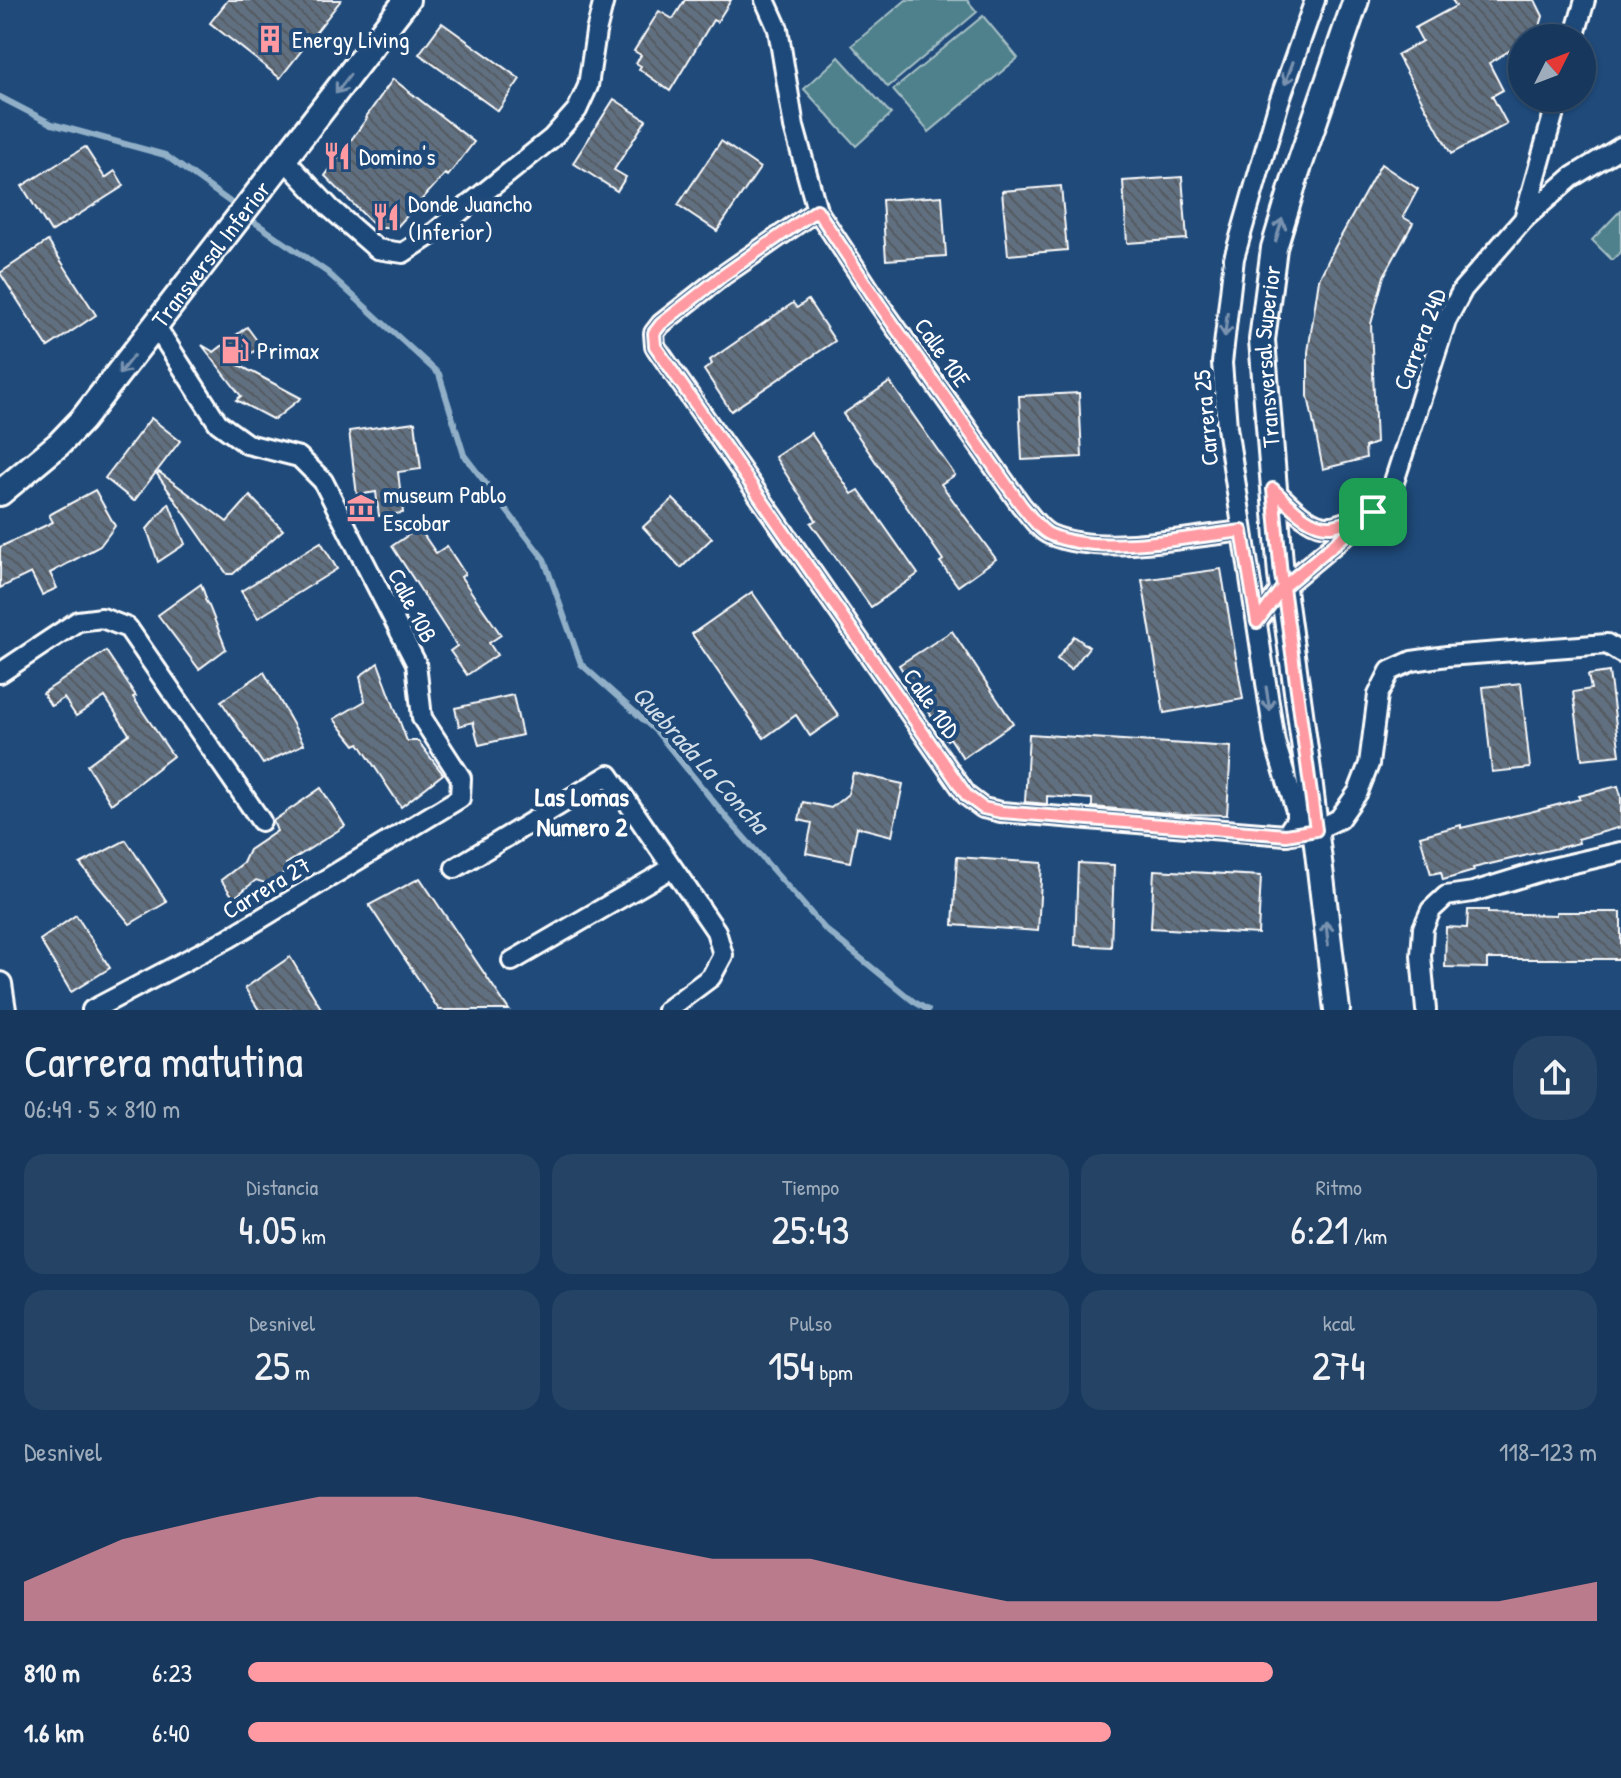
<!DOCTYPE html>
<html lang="es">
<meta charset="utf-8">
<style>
body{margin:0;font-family:"Patrick Hand",sans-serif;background:#244365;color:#f1f3f6;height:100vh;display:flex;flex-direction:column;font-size:30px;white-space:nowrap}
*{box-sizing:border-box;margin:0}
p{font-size:26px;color:#9eacbb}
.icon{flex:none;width:44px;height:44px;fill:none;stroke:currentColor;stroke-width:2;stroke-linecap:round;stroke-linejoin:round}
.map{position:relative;height:1010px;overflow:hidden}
.drawer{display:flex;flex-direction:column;background:#17385c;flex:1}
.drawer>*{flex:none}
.needle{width:52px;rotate:48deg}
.fabs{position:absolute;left:1508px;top:24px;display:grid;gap:16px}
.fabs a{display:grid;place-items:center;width:88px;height:88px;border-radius:50%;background:#17385c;box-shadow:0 2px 6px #0004,0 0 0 2px #365272;font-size:40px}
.pin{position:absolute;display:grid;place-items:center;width:68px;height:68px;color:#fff;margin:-34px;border-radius:16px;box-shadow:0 4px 12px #0006}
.round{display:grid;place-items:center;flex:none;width:84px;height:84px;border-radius:32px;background:#244365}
.head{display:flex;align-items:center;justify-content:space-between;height:136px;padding:0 24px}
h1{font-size:44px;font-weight:600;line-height:60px}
.stats{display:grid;grid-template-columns:repeat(3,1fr);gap:12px;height:136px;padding:8px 24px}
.stats div{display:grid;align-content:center;border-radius:20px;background:#244365;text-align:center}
.stats b{font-size:40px;font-weight:600}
.stats small{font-size:22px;font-weight:400}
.stats p{font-size:22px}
.chart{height:224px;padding:16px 24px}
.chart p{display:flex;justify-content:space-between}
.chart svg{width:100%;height:144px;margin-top:8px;fill:#ff9aa2;opacity:.7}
ul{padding:0 24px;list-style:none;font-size:26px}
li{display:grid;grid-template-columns:128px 96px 1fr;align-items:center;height:60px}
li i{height:20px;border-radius:10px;background:#ff9aa2}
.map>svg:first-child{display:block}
.park{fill:#4f818c;stroke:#a7c0c6;stroke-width:2}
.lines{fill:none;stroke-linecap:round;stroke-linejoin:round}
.stream{stroke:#91b0c8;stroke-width:6}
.building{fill:url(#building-back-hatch);stroke:#fff;stroke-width:2}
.minor-casing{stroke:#fff;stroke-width:24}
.tertiary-casing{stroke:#fff;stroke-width:28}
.secondary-casing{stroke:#fff;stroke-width:30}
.minor{stroke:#1f4a7a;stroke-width:18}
.tertiary{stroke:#1f4a7a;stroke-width:22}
.secondary{stroke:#1f4a7a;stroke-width:24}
.oneway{stroke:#7992af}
.route-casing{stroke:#fff;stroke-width:16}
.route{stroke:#ff9aa2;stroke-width:10}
.labels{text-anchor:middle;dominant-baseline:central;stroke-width:8;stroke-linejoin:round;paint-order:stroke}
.poi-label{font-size:24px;fill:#fff;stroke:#1f4a7a;text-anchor:start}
.street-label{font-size:24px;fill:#fff;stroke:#1f4a7a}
.water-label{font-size:26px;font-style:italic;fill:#d1dee8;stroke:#1f4a7a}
.neighbourhood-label{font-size:26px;font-weight:bold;fill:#fff;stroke:#1f4a7a}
</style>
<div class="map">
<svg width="1621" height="1010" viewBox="0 0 1621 1010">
<defs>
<pattern id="building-back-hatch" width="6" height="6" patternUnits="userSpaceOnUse" patternTransform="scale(2)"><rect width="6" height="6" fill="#617081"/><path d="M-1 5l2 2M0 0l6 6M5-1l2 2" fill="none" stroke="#545a61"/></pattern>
</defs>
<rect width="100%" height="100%" fill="#1f4a7a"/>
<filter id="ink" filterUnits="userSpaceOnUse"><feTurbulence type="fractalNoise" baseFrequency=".0125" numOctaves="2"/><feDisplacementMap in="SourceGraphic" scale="16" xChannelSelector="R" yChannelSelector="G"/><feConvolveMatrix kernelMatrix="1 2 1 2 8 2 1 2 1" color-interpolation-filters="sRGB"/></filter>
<g filter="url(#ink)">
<g class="park">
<polygon points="906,0 967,0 977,12 888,87 852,45"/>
<polygon points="983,16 1018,58 929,132 893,90"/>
<polygon points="839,57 891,114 856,146 804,89"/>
<polygon points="1621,210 1621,252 1612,260 1592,240"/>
</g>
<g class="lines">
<g class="stream">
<polyline points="0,97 52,124 165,155 230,202"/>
<polyline points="250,219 327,272 439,374 464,455 544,559 581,664 657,732 726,817 825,929 913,1001 928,1010"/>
</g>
</g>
<g class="building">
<polygon points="228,0 341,0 280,78 210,23"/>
<polygon points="685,0 731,0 717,22 713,20 670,91 639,69 641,66 636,63 641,55 634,51 659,11 673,19"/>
<polygon points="1452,0 1535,0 1543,16 1538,33 1530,38 1522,38 1522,43 1489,63 1503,90 1492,96 1507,124 1451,154 1397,55 1422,41 1415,28 1456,6"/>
<polygon points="442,23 520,79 498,111 419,54"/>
<polygon points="393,79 474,142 448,176 445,174 396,228 377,228 325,176 367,118 366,117"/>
<polygon points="614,99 646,120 614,170 626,177 617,191 573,163"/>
<polygon points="721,141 760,168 717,231 678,205"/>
<polygon points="85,147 105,178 115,171 124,186 51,232 22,186"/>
<polygon points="1381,164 1418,189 1403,217 1413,223 1384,276 1371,324 1376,443 1365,447 1366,458 1323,469 1308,396 1308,352 1319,279 1335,247"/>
<polygon points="1182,177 1187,239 1127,243 1123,181"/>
<polygon points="1061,186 1067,250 1008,255 1002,191"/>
<polygon points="942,196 946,256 886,260 882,200"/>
<polygon points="48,241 96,315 48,347 0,273"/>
<polygon points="808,300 835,341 731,411 704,370 712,364 710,360 793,303 797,308"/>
<polygon points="247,327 261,346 237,364 301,398 274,420 236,400 241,396 202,345 214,352"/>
<polygon points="890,382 955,475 941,484 996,559 958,586 940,562 943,560 843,414"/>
<polygon points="1079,393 1082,457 1022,460 1019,396"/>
<polygon points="151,418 180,441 134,501 105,478"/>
<polygon points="415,422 421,469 398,472 403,513 379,516 376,492 357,495 349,431"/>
<polygon points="811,433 852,494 859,490 918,574 871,607 811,523 816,520 775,457"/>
<polygon points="159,472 227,522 250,496 283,530 233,574 227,574 157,474"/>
<polygon points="95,490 115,526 100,546 50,573 57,588 42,595 31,573 0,588 0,547 53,522 49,515"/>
<polygon points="673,499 712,538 681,568 643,527"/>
<polygon points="169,503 185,544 158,562 147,529"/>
<polygon points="419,528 436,553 447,546 465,574 461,577 501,635 489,643 497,655 467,675 450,651 457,646 392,546"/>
<polygon points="321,542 337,569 258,618 241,591"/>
<polygon points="1221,569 1243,699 1164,713 1142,580"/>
<polygon points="201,584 206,598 205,600 209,606 226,649 199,669 158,615"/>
<polygon points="752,592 839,716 810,736 796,715 764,738 692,634"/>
<polygon points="952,631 1013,723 963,758 950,738 947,740 899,665"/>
<polygon points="1074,636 1089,647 1071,670 1057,659"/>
<polygon points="106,651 136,696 133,697 173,756 111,804 87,765 129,734 105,697 76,716 64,698 51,706 43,693"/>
<polygon points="378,663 407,741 418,741 443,774 401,807 359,743 355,745 334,719 365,701 360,676"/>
<polygon points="264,672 304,744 263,764 221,701"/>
<polygon points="1609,672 1620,755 1582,759 1573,692 1591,689 1588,675"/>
<polygon points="1521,683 1530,768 1492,772 1483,687"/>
<polygon points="513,695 522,735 479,745 473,722 459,726 455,708"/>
<polygon points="1029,734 1231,747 1227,815 1182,814 1092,807 1092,799 1047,796 1047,804 1025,802"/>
<polygon points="853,773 903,784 892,836 857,827 850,862 806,853 812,823 799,820 803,802 831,808 848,794"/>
<polygon points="1618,786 1621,796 1621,827 1578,839 1579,843 1473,868 1474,871 1443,880 1441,872 1431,874 1420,836 1461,825 1461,828 1530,812 1580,799 1579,796"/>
<polygon points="321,788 345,826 286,864 289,869 268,884 256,880 234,898 221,880 243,863 249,850 277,831 273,821"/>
<polygon points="126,840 167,902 130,924 80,864"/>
<polygon points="957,857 1042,863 1038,931 953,925"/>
<polygon points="1078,863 1114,865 1111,947 1075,945"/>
<polygon points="1154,870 1261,876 1258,934 1151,928"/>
<polygon points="420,878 509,1010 439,1010 369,905"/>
<polygon points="1468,910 1488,910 1488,913 1556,915 1556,912 1621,912 1621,959 1487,959 1487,968 1445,967 1446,927 1467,928"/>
<polygon points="76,915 110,968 71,992 40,940"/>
<polygon points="290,957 322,1010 259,1010 245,988"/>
</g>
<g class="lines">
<defs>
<g id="minor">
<path d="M765,0L778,29L794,127L817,210L879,304L1021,505C1029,514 1040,531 1051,535C1101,556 1189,537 1242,531"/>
<polyline points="1574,38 1585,0"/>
<polyline points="285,160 330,208 377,249 403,253 435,232 552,138 577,110 588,86 596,32 604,0"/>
<polyline points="817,210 722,276 661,324 654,333 655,346 967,796 983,808 1001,812 1286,835 1316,830 1339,819 1358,792 1369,764 1378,695 1390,671 1412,661 1447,656 1607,644 1621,653"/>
<polyline points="1524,219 1558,98"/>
<path d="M1273,489C1289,503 1309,529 1332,526C1342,524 1353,519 1363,516"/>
<polyline points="1257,622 1283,587 1373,512 1392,488 1446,321 1463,289 1524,219 1572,177 1621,147"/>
<polyline points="0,673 78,621 102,618 128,628 261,821"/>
<polyline points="1286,835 1296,820 1296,811 1275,742 1227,427 1222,363 1234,258 1279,102 1315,0"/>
<polyline points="455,868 609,775 716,931 723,955 711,977 667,1010"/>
<polyline points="512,961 672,868"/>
<polyline points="92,1010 229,938 460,798 461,778 422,718 416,663 323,481 299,457 247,444 218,423 155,325"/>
<polyline points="1426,1010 1421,956 1423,928 1431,910 1446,896 1473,892 1548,869 1621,852"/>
</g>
<polyline id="tertiary" points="0,984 4,1010"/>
<g id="secondary">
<path id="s1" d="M0,493L59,444L82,420L407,0"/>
<path id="s2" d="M1337,1010L1309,778L1281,575L1262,340L1274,248L1296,175L1356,0"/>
</g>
</defs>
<use href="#minor" class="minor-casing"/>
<use href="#tertiary" class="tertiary-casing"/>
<use href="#secondary" class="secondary-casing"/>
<use href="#minor" class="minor"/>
<use href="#tertiary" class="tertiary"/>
<use href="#secondary" class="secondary"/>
</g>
<defs><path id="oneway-shaft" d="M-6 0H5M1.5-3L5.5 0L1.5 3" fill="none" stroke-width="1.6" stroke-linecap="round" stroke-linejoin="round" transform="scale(2)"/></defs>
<g class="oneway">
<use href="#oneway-shaft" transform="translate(1289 73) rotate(110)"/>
<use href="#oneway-shaft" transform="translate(343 84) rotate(127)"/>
<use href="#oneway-shaft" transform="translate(1279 230) rotate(-73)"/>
<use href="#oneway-shaft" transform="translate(1226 325) rotate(96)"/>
<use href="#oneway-shaft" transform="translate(126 365) rotate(128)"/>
<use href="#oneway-shaft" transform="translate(1268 699) rotate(81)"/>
<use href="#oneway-shaft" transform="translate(1327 933) rotate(-96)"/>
</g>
</g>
<g class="lines" filter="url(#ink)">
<defs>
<path id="route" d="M1373,512L1283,587L1257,622L1242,531C1189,537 1101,556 1051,535C1040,531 1029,514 1021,505L879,304L817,210L722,276L661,324L654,333L655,346L967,796L983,808L1001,812L1286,835L1316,830L1283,587L1281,575L1273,489C1288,503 1308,528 1331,526C1343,525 1361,516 1373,512"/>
</defs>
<use href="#route" class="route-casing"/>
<use href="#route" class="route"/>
</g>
<defs>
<symbol id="building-bare" viewBox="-9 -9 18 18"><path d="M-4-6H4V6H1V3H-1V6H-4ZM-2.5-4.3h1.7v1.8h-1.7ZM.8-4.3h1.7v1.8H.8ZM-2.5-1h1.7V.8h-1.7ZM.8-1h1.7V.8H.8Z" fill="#ff9aa2" stroke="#1f4a7a" stroke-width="2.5" paint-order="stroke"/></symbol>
<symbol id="restaurant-bare" viewBox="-9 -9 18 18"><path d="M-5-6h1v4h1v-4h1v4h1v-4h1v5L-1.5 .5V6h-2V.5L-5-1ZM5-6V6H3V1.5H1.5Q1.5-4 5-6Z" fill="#ff9aa2" stroke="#1f4a7a" stroke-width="2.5" paint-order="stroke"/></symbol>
<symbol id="fuel-bare" viewBox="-9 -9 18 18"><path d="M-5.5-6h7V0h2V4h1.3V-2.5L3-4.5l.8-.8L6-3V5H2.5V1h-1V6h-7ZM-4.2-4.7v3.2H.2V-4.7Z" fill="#ff9aa2" stroke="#1f4a7a" stroke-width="2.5" paint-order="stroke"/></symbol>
<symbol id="museum-bare" viewBox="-9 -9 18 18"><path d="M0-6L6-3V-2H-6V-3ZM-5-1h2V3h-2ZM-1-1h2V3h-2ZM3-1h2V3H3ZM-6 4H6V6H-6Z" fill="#ff9aa2" stroke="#1f4a7a" stroke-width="2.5" paint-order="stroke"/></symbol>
</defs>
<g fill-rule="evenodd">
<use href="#building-bare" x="250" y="19" width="40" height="40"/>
<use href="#restaurant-bare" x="317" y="136" width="40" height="40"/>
<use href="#restaurant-bare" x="366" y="197" width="40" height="40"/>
<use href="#fuel-bare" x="215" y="330" width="40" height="40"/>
<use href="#museum-bare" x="341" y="488" width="40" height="40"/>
</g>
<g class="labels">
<g class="poi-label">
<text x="292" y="39">Energy Living</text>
<text x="359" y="156">Domino's</text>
<text x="408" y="203">Donde Juancho<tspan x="408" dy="28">(Inferior)</tspan></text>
<text x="257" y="350">Primax</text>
<text x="383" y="494">museum Pablo<tspan x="383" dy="28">Escobar</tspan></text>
</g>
<g class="street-label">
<text stroke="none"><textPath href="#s1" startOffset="320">Transversal Inferior</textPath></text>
<text transform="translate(1419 339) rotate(-69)">Carrera 24D</text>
<text transform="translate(943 352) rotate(55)">Calle 10E</text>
<text stroke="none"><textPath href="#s2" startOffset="658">Transversal Superior</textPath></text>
<text transform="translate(1205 418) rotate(-95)">Carrera 25</text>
<text transform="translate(413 605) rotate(63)">Calle 10B</text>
<text transform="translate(932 703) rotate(55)">Calle 10D</text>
<text transform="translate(266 887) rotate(-31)">Carrera 27</text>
</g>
<g class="water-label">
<text transform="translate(701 759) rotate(48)">Quebrada La Concha</text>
</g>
<g class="neighbourhood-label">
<text x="582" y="796">Las Lomas<tspan x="582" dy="30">Numero 2</tspan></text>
</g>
</g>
</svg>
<div class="fabs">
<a><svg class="needle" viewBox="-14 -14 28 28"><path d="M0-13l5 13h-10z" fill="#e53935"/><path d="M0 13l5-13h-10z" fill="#9eacbb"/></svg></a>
</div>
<div class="pin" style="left:1373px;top:512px;background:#1e9e55"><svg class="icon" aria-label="arrive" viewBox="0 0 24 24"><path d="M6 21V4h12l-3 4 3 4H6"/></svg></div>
</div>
<section class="drawer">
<div class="head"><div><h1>Carrera matutina</h1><p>06:49 · 5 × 810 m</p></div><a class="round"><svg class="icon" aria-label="share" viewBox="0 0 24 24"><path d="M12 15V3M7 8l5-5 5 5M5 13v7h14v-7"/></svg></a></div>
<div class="stats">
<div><p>Distancia</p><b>4.05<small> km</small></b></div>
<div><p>Tiempo</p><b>25:43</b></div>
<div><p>Ritmo</p><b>6:21<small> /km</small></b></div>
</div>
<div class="stats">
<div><p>Desnivel</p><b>25<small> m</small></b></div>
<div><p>Pulso</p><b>154<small> bpm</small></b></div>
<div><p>kcal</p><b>274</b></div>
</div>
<div class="chart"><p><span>Desnivel</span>118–123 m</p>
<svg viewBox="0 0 160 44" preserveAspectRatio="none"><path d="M0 44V32L10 19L20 12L30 6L40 6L50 12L60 19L70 25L80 25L90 32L100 38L110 38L120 38L130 38L140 38L150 38L160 32V44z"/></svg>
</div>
<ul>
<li><b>810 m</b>6:23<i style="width:76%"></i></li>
<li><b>1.6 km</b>6:40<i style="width:64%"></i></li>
</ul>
</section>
